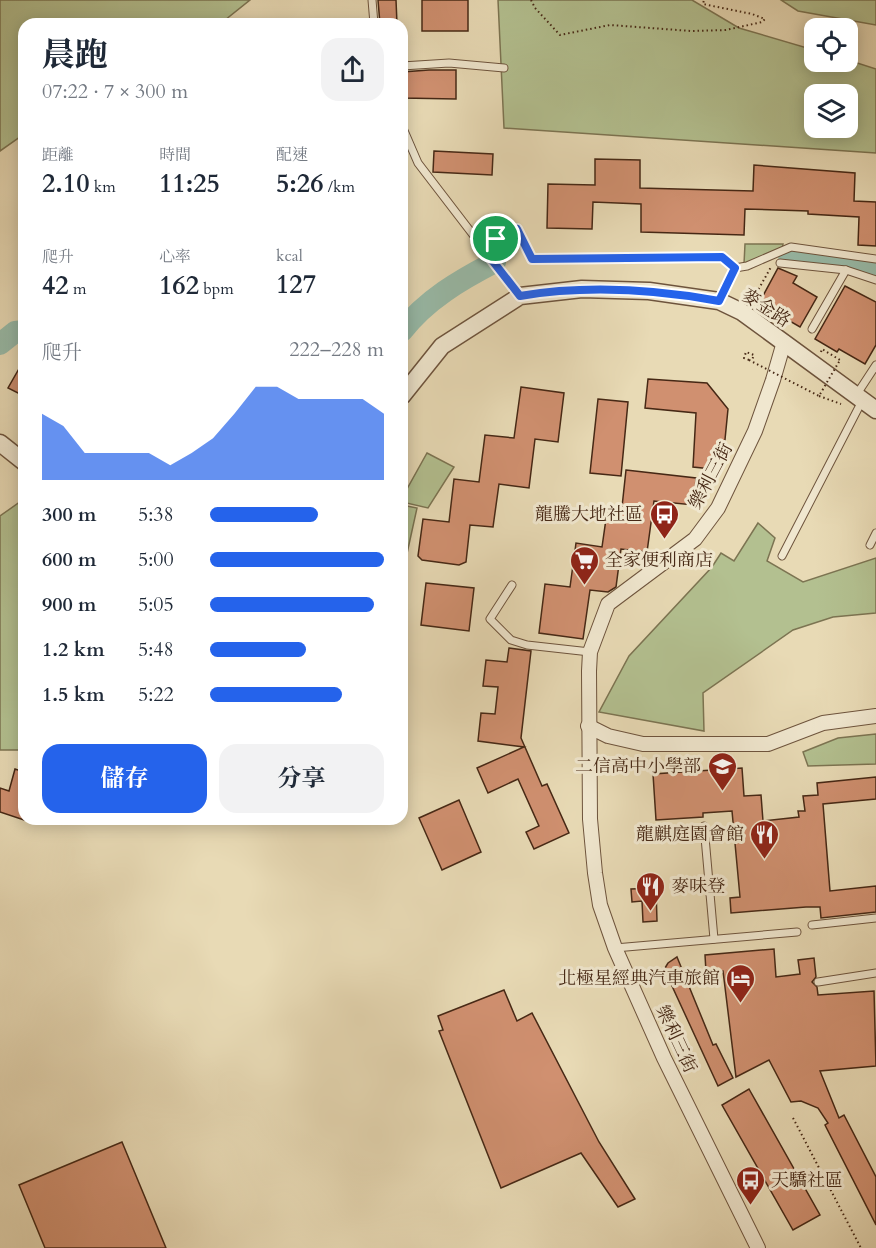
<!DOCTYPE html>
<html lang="zh-TW">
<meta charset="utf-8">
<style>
body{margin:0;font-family:Cardo,"Noto Serif TC",serif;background:#f2f2f3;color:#1f2937;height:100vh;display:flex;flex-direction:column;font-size:22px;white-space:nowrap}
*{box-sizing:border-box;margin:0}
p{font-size:20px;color:#747a83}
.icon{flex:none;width:33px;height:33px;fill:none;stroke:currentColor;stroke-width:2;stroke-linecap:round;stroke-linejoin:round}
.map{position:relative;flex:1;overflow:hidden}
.drawer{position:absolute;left:18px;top:18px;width:390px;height:807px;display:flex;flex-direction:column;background:#fff;border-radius:18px;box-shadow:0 3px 15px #0003}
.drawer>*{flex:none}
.buttons{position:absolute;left:804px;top:18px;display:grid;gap:12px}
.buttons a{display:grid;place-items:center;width:54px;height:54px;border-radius:12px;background:#fff;box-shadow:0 3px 15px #0003;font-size:30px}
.pin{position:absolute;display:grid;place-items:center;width:51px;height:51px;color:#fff;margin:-26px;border:3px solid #fff;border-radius:50%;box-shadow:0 2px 6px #0007}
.round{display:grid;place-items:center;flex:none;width:63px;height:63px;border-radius:18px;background:#f2f2f3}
.head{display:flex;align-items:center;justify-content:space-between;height:102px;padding:0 24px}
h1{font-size:33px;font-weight:700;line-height:45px}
.metrics{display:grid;grid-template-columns:repeat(3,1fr);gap:9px;height:102px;padding:6px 24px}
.metrics div{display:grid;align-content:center}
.metrics b{font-size:26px;font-weight:700}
.metrics small{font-size:16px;font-weight:400}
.metrics p{font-size:16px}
.chart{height:168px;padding:12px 24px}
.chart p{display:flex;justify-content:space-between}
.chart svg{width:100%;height:108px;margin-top:6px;fill:#2563eb;opacity:.7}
.action{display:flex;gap:12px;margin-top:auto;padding:12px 24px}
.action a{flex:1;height:69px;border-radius:18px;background:#2563eb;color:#fff;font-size:24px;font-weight:700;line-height:69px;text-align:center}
.action a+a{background:#f2f2f3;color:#1f2937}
ul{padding:0 24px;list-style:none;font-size:20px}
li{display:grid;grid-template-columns:96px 72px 1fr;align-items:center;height:45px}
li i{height:15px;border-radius:8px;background:#2563eb}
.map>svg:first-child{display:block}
.green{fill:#b3c090;stroke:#7c7452;stroke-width:1.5;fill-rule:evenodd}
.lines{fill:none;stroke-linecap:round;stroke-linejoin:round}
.river{stroke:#98bba9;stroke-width:22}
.building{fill:#d09070;stroke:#462815;stroke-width:1.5}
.service-casing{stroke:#6e543d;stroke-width:9}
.minor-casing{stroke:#6e543d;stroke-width:16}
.tertiary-casing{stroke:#6e543d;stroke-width:19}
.path{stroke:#462815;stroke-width:2;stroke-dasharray:1.5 3;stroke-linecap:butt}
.service{stroke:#f0e7cf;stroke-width:7}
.minor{stroke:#f0e7cf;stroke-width:14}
.tertiary{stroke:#f0e7cf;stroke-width:16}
.path-bridge{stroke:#462815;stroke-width:2;stroke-dasharray:1.5 3;stroke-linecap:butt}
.route-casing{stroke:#fff;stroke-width:12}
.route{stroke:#2563eb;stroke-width:8}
.labels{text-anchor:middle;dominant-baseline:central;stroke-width:6;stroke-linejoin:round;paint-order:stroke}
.street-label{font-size:18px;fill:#462815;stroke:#f0e7cf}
.poi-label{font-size:18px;fill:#462815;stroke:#f0e7cf;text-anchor:end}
</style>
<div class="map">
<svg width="876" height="1248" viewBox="0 0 876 1248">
<rect width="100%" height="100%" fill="#e8dab5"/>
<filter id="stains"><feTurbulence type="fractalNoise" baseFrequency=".00333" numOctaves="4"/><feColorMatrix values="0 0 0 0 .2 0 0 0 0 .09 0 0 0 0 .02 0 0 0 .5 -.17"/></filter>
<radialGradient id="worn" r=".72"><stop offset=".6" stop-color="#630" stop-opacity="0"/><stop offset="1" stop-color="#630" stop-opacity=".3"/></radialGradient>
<g class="green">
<polygon points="0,0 250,0 220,24 24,24 24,38 20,39 24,81 24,134 0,151"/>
<path d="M498,0H692L739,28L814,50V62L848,60L876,69V153L504,128ZM814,94H848V128H814Z"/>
<polygon points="781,0 876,0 876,25 798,11"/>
<polygon points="745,244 783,244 782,250 744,264"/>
<polygon points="427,453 454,467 428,508 402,502 402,498"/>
<polygon points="24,499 24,750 0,750 0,516"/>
<polygon points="402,505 417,508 406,558 402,557"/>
<polygon points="758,523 775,538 767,561 803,582 876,558 876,613 833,617 793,630 703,693 704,731 599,712 629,656 712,567 721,553 734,561"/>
<polygon points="876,734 876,764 808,766 803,752 838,738"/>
</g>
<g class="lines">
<g class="river">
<polyline points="789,256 846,262 876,270"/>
<path d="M402,331C426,300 460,280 495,262"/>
<polyline points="0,344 15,332 24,331"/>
</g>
</g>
<g class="building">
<polygon points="378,0 396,0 397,24 380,24"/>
<rect x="422" y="0" width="46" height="31"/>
<polygon points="429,70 456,70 456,99 402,98 402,72"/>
<polygon points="434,151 493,154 492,175 433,172"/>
<polygon points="595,159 640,160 640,188 753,191 754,165 855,173 854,201 876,202 876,246 858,245 859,217 808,214 808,211 745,209 744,235 641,232 641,204 593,202 592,229 547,228 548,184 595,185"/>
<polygon points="778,268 797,276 793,283 817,297 800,327 776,313 775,315 758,305"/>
<polygon points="845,286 876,302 876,345 865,364 839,349 837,352 815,339"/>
<polygon points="24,360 24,396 8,388"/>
<polygon points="648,379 707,383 728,409 722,470 693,467 696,413 645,408"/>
<polygon points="521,387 564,393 558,442 535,439 529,488 499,484 493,527 470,525 466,562 459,565 422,560 418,556 423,519 449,522 454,479 479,482 485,435 514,438"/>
<polygon points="598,399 628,402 621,476 590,473"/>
<polygon points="626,470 696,478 694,505 654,501 647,552 621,549 616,587 608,592 590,590 583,639 539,633 545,584 570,587 576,543 602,547 608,505 622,507"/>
<polygon points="426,583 474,588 469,631 421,625"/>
<polygon points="509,648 531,651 521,738 542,786 547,784 569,833 534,849 526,832 539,826 518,779 488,793 477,768 524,747 478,741 481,713 495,714 498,687 483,686 486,660 507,662"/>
<polygon points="742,768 744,796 761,795 763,821 799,817 798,811 805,811 803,796 818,795 817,783 876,777 876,799 823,804 830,891 876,886 876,912 821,918 820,907 806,907 731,913 730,898 740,897 732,811 703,813 703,817 656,820 653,774"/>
<polygon points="15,769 24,772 24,820 0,812 0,788 9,791"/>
<polygon points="459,800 481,852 442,870 419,818"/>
<polygon points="656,888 657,921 643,922 642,901 632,902 631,889"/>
<polygon points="774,949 776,977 800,974 798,960 814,958 816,977 812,982 817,987 818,995 874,991 876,1066 820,1071 839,1118 844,1115 876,1177 876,1225 825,1125 828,1123 818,1108 801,1101 791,1102 769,1060 736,1077 723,971 706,972 705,955"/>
<polygon points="677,957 713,1045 716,1044 733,1078 718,1086 666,973 665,968 668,963"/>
<polygon points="504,990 517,1021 532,1013 599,1142 635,1199 618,1207 581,1153 501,1188 439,1031 443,1030 438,1016"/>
<polygon points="749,1089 820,1215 793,1230 722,1105"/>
<polygon points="122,1142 166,1248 45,1248 19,1185"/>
</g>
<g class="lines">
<defs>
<g id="service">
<polyline points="372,0 374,24"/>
<polyline points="402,66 449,63 504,68"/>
<polyline points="402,126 418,163 520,296"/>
<polyline points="481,245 517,229 532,259 722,257 735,268 719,301"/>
<polyline points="780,263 846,270 876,280"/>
<polyline points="735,268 747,266 791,247 876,259"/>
<polyline points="812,329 846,270"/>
<polyline points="857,394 876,365"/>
<polyline points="870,545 876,533"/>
<polyline points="782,556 862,401"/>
<polyline points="512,585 490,619 511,640 527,645 590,652"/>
<polyline points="704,826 714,939"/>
<polyline points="812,925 876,918"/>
<polyline points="615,948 797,932"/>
<polyline points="818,982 876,973"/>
</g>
<g id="minor">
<polyline points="588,726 608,736 643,744 768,744 823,723 876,716"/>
<polyline points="758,1248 664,1058 615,948 600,905 595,873 590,819 589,671 590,652 608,604 695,539 718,508 755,431 773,380 784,342"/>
</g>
<g id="tertiary">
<polyline points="402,396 442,346 520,296 582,289 649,291 719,301 742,312 876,410"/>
<polyline points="0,443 24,462"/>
</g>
</defs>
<use href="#service" class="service-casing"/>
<use href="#minor" class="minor-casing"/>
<use href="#tertiary" class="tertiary-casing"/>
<g class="path">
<polyline points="531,0 535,8 560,35 610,25 691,31 726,30 762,22 765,19 752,14 703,4 704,0"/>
<polyline points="752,301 771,267"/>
<polyline points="821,352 822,349 840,360"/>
<polyline points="749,360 744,358 746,352 754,355 752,360"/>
<polyline points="819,396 841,404"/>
<polyline points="793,1118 861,1248"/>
</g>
<use href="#service" class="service"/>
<use href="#minor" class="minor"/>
<use href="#tertiary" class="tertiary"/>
<polyline class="path-bridge" points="749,360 819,396 840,360"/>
</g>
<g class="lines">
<defs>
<path id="route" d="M517,229L532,259L722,257L735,268L719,301C653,289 586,285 520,296L481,246Z"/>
</defs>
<use href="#route" class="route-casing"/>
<use href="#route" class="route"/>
</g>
<defs>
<symbol id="bus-pin" viewBox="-11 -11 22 30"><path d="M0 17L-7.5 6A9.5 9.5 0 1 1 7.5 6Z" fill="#8f2418" stroke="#f0e7cf"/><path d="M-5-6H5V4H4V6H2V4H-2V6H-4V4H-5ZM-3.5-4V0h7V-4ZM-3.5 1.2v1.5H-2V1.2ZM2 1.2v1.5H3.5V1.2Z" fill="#fff"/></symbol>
<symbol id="supermarket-pin" viewBox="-11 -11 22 30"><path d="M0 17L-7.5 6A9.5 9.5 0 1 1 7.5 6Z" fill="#8f2418" stroke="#f0e7cf"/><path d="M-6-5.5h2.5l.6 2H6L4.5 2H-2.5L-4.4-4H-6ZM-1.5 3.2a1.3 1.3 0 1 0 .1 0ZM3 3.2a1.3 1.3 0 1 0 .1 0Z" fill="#fff"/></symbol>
<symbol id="school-pin" viewBox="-11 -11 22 30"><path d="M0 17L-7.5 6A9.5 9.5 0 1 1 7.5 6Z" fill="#8f2418" stroke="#f0e7cf"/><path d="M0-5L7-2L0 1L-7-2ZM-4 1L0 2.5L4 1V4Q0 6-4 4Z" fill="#fff"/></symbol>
<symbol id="restaurant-pin" viewBox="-11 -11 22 30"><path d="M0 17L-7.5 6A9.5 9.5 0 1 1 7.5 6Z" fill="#8f2418" stroke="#f0e7cf"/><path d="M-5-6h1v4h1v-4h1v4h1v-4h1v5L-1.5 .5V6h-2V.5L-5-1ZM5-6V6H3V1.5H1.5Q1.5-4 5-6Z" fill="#fff"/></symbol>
<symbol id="hotel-pin" viewBox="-11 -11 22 30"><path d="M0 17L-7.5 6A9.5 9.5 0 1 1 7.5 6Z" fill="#8f2418" stroke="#f0e7cf"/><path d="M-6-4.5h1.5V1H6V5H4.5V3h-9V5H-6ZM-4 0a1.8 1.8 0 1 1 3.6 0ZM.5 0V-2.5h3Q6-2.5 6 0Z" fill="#fff"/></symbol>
</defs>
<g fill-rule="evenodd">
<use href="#bus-pin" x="648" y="498" width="33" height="45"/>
<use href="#supermarket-pin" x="568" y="544" width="33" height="45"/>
<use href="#school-pin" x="706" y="750" width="33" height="45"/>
<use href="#restaurant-pin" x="748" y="818" width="33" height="45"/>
<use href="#restaurant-pin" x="634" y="870" width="33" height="45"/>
<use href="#hotel-pin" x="724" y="962" width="33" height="45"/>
<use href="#bus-pin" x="734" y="1164" width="33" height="45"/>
</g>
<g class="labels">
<g class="street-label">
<text transform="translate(766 308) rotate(33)">麥金路</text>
<text transform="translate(711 476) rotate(-62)">樂利三街</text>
<text transform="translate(676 1039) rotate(65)">樂利三街</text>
</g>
<g class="poi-label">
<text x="643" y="514">龍騰大地社區</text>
<text x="605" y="560" text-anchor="start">全家便利商店</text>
<text x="701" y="766">二信高中小學部</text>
<text x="744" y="834">龍麒庭園會館</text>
<text x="671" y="886" text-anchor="start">麥味登</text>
<text x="720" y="978">北極星經典汽車旅館</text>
<text x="771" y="1180" text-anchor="start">天驕社區</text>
</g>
</g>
<rect width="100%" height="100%" filter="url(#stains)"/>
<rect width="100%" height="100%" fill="url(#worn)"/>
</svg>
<div class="buttons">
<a><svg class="icon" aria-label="locate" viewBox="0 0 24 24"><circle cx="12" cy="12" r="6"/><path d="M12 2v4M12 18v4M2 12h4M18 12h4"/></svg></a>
<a><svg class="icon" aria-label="layers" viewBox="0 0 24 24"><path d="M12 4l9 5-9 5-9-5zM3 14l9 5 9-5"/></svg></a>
</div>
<div class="pin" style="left:496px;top:239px;background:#1e9e55"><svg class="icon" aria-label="arrive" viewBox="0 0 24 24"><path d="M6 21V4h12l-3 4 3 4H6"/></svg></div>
<section class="drawer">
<div class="head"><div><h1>晨跑</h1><p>07:22 · 7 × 300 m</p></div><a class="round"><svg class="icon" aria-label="share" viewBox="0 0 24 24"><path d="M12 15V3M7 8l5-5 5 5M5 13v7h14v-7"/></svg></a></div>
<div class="metrics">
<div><p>距離</p><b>2.10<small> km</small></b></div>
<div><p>時間</p><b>11:25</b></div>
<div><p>配速</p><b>5:26<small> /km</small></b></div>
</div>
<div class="metrics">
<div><p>爬升</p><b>42<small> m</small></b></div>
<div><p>心率</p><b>162<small> bpm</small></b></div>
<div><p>kcal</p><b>127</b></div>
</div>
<div class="chart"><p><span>爬升</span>222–228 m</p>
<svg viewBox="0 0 160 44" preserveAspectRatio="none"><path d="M0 44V17L10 22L20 33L30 33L40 33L50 33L60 38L70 33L80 27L90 17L100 6L110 6L120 11L130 11L140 11L150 11L160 17V44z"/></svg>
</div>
<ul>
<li><b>300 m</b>5:38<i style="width:62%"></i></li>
<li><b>600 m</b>5:00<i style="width:100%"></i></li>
<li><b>900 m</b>5:05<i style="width:94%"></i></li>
<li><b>1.2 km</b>5:48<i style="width:55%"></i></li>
<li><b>1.5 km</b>5:22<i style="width:76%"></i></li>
</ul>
<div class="action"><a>儲存</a><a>分享</a></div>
</section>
</div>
